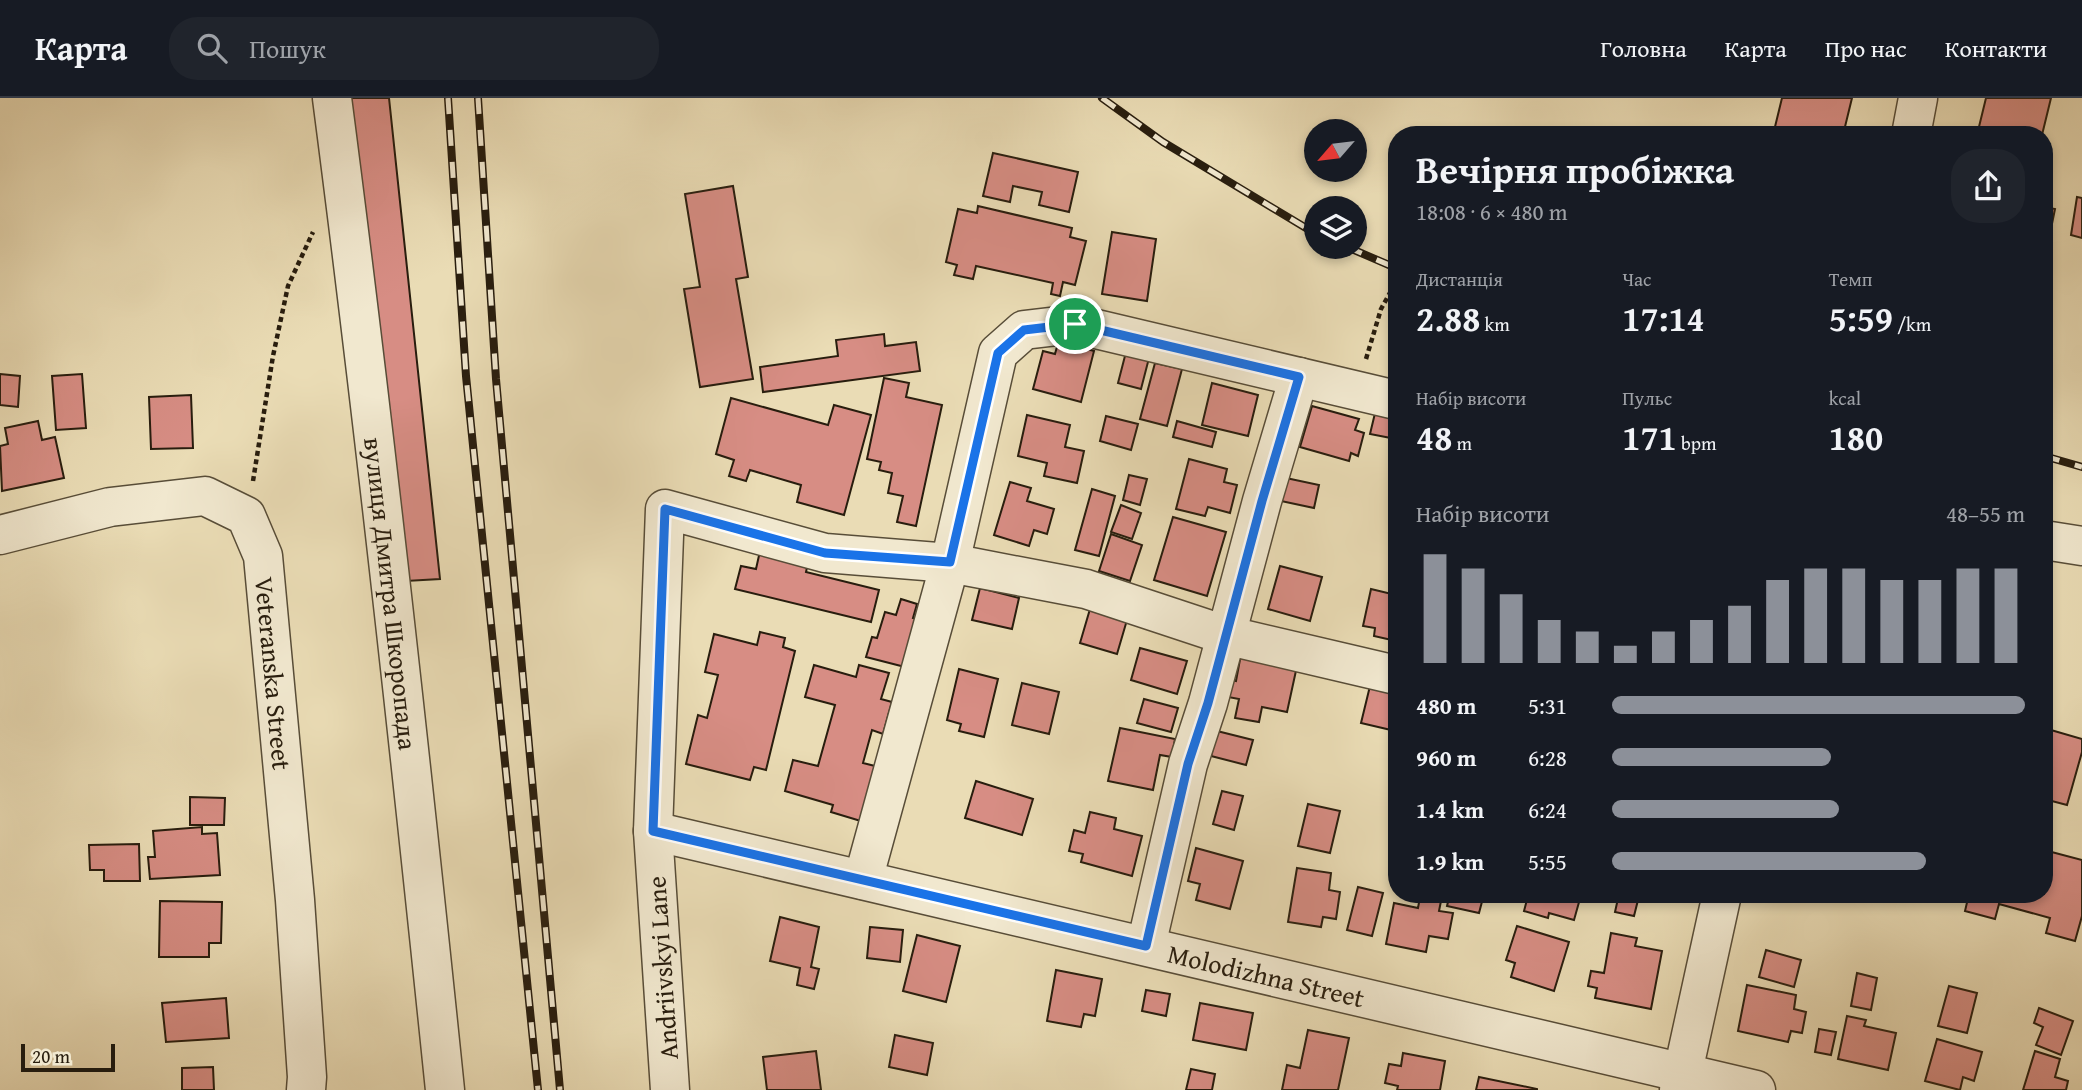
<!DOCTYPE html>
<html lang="uk">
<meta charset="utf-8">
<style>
body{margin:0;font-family:"Gentium Book Plus",serif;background:#20242c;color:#f1f3f6;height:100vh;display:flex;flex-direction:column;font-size:26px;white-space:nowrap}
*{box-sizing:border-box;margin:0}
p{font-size:23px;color:#9ea1a6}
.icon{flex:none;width:38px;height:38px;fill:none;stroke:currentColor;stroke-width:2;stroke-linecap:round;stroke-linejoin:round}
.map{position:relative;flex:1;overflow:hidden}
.drawer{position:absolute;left:1388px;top:28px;width:665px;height:777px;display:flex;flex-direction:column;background:#171b24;border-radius:28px;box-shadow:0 4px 10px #0003}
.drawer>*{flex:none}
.needle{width:46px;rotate:242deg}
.buttons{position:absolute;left:1304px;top:21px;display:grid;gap:14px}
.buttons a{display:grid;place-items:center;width:63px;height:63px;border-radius:50%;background:#171b24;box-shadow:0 4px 10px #0003;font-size:35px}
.scale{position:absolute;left:21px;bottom:18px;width:94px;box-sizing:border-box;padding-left:7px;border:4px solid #281d0e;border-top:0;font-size:19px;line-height:24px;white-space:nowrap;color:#281d0e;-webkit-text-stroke:5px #f1e8cf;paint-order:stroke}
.pin{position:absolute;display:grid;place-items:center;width:60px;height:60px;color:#fff;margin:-30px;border:4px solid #fff;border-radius:50%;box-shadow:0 2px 7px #0007}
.round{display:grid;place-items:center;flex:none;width:74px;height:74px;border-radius:28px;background:#20242c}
.head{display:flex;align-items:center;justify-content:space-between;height:119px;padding:0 28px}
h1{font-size:38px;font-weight:700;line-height:52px}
.metrics{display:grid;grid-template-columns:repeat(3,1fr);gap:10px;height:119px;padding:7px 28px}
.metrics div{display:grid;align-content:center}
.metrics b{font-size:35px;font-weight:700}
.metrics small{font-size:19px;font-weight:400}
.metrics p{font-size:19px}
.chart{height:196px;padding:14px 28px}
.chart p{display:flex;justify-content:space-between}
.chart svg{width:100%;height:126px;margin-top:7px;stroke:#8c9099;stroke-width:6}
ul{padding:0 28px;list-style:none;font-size:23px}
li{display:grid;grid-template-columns:112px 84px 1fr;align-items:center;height:52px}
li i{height:18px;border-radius:9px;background:#8c9099}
header{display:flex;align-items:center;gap:42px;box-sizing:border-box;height:98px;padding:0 35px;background:#171b24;border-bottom:2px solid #363941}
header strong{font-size:33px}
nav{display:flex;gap:38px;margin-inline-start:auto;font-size:24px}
.search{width:490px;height:63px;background:#20242c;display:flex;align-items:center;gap:18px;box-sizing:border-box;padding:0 24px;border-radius:28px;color:#9ea1a6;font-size:26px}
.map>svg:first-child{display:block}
.building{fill:#d78d84;stroke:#281d0e;stroke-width:2}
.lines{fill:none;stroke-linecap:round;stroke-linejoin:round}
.minor-casing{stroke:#584d38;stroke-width:41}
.path{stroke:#281d0e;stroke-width:4.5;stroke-dasharray:5 3.5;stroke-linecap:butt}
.minor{stroke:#f1e8cf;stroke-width:38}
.rail-casing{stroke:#281d0e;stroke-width:8}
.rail{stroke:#f1e8cf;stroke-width:5;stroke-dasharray:16;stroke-linecap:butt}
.route-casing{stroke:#fff;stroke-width:14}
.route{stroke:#1a73e8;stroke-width:9}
.labels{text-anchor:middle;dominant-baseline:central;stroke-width:5;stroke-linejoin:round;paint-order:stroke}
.street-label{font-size:26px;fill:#281d0e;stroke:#f1e8cf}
</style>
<header>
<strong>Карта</strong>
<div class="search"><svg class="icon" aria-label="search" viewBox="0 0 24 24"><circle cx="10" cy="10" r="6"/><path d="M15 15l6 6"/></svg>Пошук</div>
<nav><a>Головна</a><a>Карта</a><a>Про нас</a><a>Контакти</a></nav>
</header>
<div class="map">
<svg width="2082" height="992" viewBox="0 0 2082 992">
<rect width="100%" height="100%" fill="#eadcb5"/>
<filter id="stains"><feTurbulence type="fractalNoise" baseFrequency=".00286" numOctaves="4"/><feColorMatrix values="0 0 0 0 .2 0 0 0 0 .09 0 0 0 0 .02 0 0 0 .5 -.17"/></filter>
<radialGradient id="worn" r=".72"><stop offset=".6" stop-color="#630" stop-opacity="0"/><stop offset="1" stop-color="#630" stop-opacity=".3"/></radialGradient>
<g class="building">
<polygon points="351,0 389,0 440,481 406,483"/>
<polygon points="1782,0 1852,0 1843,37 1773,37"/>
<polygon points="1986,0 2051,0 2042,37 1977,37"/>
<polygon points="993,55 1078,74 1069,114 1039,107 1042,94 1013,88 1010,104 983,98"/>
<polygon points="733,88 748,179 736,181 753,281 700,289 684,191 700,189 685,96"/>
<polygon points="2077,99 2082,100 2082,140 2071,137"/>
<polygon points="978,108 1072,130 1070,139 1086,143 1075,187 1063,184 1060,198 1051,196 1053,185 976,168 973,181 954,177 957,167 946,164 958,111 977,115"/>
<polygon points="2044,109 2055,111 2044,165"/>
<polygon points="1112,134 1156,141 1147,203 1102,196"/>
<polygon points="884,236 885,248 916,244 920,273 763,294 760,269 838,258 836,242"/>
<polygon points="1060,238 1082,243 1081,249 1094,253 1081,304 1033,291 1043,253 1055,256"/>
<polygon points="1126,254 1149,260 1141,291 1118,285"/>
<polygon points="1155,265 1182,271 1167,328 1140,321"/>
<polygon points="0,276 20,278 18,309 0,307"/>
<polygon points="82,276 86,330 56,332 52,278"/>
<polygon points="884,280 909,285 906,299 942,307 916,428 897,424 903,398 888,395 892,375 879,372 881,364 867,361"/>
<polygon points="1212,285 1258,297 1248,338 1202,327"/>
<polygon points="191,297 193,350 151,351 149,299"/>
<polygon points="731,300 828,327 834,307 871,317 844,417 797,404 801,387 750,372 746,383 729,378 734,362 716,356"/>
<polygon points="1312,308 1359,321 1355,332 1364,335 1358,358 1351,355 1349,363 1300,349"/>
<polygon points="1376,311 1396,316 1396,341 1370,336"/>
<polygon points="1027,317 1070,327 1065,349 1084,353 1077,385 1044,378 1047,365 1018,358"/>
<polygon points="1106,318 1138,326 1131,352 1100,343"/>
<polygon points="38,323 42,342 55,339 64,380 2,393 0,348 8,346 5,330"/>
<polygon points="1177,323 1216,334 1212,349 1173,339"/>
<polygon points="1189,361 1227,371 1224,384 1237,387 1230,415 1208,409 1205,418 1176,411"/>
<polygon points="1129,377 1147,381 1140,407 1123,402"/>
<polygon points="1286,380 1319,387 1314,410 1281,403"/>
<polygon points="1010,384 1031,390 1027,403 1054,411 1047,436 1034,432 1029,448 994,437"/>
<polygon points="1092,391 1115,398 1099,458 1075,452"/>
<polygon points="1121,407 1141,415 1132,441 1111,434"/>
<polygon points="1173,419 1226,434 1207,498 1154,482"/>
<polygon points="1111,436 1142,447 1130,483 1099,473"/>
<polygon points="760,453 808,465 806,474 879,492 871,524 735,491 741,468 756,471"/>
<polygon points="1280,468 1322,479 1310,523 1268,511"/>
<polygon points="980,490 1019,500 1012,531 972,522"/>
<polygon points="1371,491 1396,497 1396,543 1374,538 1375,530 1363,528"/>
<polygon points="901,501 917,506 913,520 918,521 905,569 866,559 872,539 877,540 885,514 896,517"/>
<polygon points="1090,511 1127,522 1117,556 1080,545"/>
<polygon points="760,534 785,540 783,549 795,553 766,672 754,669 750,682 686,666 698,617 707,620 718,577 705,574 714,536 757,547"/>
<polygon points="1140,550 1187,563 1177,596 1131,582"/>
<polygon points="1241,556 1297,568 1287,614 1262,609 1259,624 1235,620 1239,601 1223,598 1227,581 1236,583"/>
<polygon points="814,567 856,579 859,567 889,575 881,601 892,604 883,636 872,632 863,665 879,669 864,724 831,714 833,707 785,693 793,662 818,668 835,607 805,599"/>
<polygon points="959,571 998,581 984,639 959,633 961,626 947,622"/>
<polygon points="1022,585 1059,594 1049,636 1012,627"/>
<polygon points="1370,588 1396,594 1396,609 1391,632 1361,625"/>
<polygon points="1144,601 1178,610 1171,634 1137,625"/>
<polygon points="1120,630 1175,641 1172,659 1160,657 1153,692 1108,683"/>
<polygon points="2044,630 2082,641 2082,654 2067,707 2044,701"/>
<polygon points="1217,633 1253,642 1246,667 1211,658"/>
<polygon points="976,683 1033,701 1022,737 965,720"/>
<polygon points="1222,693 1243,698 1234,732 1213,726"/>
<polygon points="190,699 225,700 224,727 190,727"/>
<polygon points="1308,706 1340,713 1330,755 1298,748"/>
<polygon points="1090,714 1116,720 1114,731 1142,738 1132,778 1081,764 1083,756 1069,753 1074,732 1085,735"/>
<polygon points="202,729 202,736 217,735 220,777 150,781 148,759 155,759 153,733"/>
<polygon points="139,746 140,783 104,783 104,772 90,772 89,747"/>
<polygon points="1196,750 1243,763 1230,811 1196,802 1200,786 1188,783"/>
<polygon points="2044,752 2082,762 2082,818 2075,843 2046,835 2050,820 1999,806 1995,821 1965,813 1969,796 2044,796"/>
<polygon points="1297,770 1331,775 1329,792 1340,794 1336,821 1323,819 1321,829 1288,824"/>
<polygon points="1358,789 1383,795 1372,838 1347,832"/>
<polygon points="1450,796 1484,796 1479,815 1447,808"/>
<polygon points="1521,796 1580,796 1581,797 1574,822 1549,815 1548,820 1524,813 1528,798"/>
<polygon points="1619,796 1657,796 1656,802 1639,798 1634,818 1615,814"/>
<polygon points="1420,799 1441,803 1439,813 1453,815 1448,841 1429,838 1426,854 1386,846 1394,805 1418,810"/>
<polygon points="160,803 222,804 221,845 209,845 209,859 159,859"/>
<polygon points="780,819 819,829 811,869 819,871 814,891 797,887 800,870 770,863"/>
<polygon points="1517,828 1569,844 1554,893 1511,879 1515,865 1506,862"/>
<polygon points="870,829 903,832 900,864 867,860"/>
<polygon points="1611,835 1637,840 1635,848 1662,853 1651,911 1595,900 1597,890 1588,888 1591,873 1604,875"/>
<polygon points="917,837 960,848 946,904 903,893"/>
<polygon points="1766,852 1801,862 1794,889 1759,879"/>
<polygon points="1056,872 1102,881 1095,918 1084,916 1081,929 1047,923"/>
<polygon points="1857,875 1877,880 1871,912 1851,908"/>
<polygon points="1747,887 1796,897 1794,911 1806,914 1802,935 1791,933 1788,944 1738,933"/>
<polygon points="1949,888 1977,895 1967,935 1938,928"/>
<polygon points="1146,892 1170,896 1166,918 1142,913"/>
<polygon points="226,900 229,940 166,944 162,905"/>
<polygon points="1200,905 1253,915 1246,952 1193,942"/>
<polygon points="2039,910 2073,923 2061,957 2036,947 2043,929 2034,925"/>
<polygon points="1847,918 1866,922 1864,928 1896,935 1888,972 1838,961"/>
<polygon points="1819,931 1836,934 1831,957 1815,954"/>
<polygon points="1308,932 1349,940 1338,992 1282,992 1287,967 1300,970"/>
<polygon points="895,937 933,945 927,977 889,969"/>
<polygon points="1937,941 1982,954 1974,983 1963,979 1960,992 1925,983"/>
<polygon points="816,953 821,992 767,992 763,959"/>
<polygon points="2035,953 2060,961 2055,979 2068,983 2066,992 2023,992"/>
<polygon points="1403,955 1445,963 1440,992 1397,992 1398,988 1385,985 1389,966 1401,968"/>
<polygon points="213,969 214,992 182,992 182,970"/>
<polygon points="1191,971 1215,976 1212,992 1186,992"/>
<polygon points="1479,979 1537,991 1537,992 1476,992"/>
</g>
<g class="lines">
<defs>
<g id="minor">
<path id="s1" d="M332,0C375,330 411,661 445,992"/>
<polyline points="1911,37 1918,0"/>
<path id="s2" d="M0,437L110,409L205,398L246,418L263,458L295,802L307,979L306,992"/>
<polyline points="2044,442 2082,448"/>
<path id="s3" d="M653,733L1756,992"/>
<polyline points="863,782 950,465 998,255 1024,232 1075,226 1396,302"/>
<polyline points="1146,848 1188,666 1208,605 1262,403 1299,279"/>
<polyline points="670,992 653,733 665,411 825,455 950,465 1086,491 1225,537 1396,577"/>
<polyline points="1679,992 1722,796"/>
</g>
</defs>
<use href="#minor" class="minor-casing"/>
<g class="path">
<polyline points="1366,261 1381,211 1396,184"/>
<polyline points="253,383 273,258 288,188 313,134"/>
</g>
<use href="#minor" class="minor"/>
<defs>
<g id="rail">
<polyline points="448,0 466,278 538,992"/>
<polyline points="478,0 496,281 560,992"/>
<polyline points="1102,0 1163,44 1316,136"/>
<polyline points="1347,149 1396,170"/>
<polyline points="2044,358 2082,369"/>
</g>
</defs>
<use href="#rail" class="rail-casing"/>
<use href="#rail" class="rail"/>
</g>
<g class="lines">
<defs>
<polygon id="route" points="1075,226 1299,279 1262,403 1208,605 1188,666 1146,848 653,733 665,411 825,455 950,464 998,255 1024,232"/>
</defs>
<use href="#route" class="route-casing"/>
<use href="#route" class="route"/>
</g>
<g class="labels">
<g class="street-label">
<text stroke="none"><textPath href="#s1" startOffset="499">вулиця Дмитра Шкоропада</textPath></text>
<text stroke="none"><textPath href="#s2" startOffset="416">Veteranska Street</textPath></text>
<text transform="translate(662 870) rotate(-94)">Andriivskyi Lane</text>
<text stroke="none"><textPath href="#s3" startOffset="630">Molodizhna Street</textPath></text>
</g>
</g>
<rect width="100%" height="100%" filter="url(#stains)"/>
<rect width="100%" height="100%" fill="url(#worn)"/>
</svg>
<div class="buttons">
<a><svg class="needle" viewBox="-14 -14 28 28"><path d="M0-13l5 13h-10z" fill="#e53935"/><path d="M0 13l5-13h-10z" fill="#9ea1a6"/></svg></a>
<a><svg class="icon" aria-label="layers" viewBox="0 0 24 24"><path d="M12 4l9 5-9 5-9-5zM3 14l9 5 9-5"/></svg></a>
</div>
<div class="scale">20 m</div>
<div class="pin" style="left:1075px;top:226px;background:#1e9e55"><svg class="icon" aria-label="arrive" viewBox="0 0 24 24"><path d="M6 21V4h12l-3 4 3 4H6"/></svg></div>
<section class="drawer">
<div class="head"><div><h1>Вечірня пробіжка</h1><p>18:08 · 6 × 480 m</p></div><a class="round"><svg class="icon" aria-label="share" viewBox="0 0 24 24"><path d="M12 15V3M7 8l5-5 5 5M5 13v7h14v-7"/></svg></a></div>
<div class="metrics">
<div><p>Дистанція</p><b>2.88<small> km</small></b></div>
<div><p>Час</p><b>17:14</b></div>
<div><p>Темп</p><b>5:59<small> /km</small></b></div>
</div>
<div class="metrics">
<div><p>Набір висоти</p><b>48<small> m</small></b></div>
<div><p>Пульс</p><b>171<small> bpm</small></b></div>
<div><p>kcal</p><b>180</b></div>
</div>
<div class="chart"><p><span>Набір висоти</span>48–55 m</p>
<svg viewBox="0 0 160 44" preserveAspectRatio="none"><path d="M5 44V6M15 44V11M25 44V20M35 44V29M45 44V33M55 44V38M65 44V33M75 44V29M85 44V24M95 44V15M105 44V11M115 44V11M125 44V15M135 44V15M145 44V11M155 44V11"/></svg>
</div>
<ul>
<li><b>480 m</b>5:31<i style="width:100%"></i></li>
<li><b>960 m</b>6:28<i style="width:53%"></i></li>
<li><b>1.4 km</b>6:24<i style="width:55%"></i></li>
<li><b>1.9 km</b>5:55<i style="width:76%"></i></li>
</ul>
</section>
</div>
